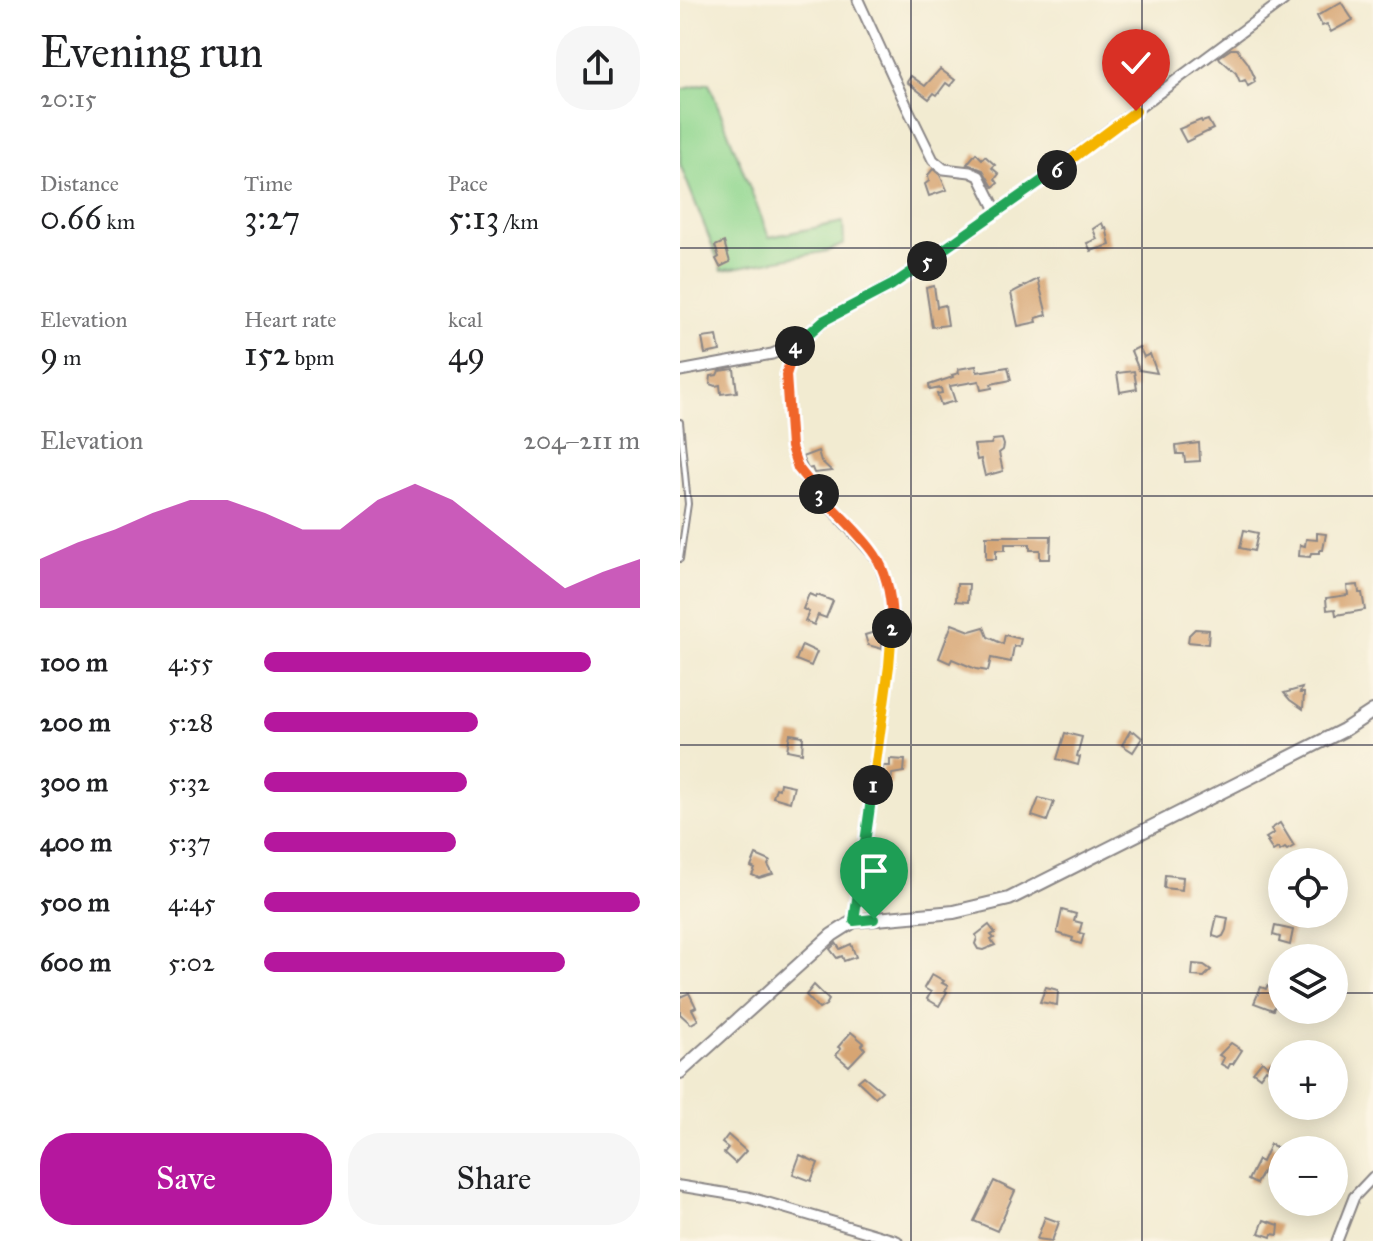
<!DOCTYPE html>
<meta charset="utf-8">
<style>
body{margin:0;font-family:"IM FELL Great Primer",serif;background:#f6f6f6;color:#202124;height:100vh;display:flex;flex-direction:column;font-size:30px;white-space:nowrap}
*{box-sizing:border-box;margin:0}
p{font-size:26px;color:#757577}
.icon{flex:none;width:44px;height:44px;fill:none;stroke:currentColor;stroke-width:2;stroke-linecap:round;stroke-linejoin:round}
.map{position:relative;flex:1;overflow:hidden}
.drawer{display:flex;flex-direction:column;background:#fff;width:680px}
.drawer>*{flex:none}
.controls{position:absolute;left:588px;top:848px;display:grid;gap:16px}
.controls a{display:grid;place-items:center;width:80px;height:80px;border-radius:50%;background:#fff;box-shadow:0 4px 20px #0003;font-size:40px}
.pin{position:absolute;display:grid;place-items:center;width:68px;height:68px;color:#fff;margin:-82px -34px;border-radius:50% 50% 50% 0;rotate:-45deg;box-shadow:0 0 8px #0007}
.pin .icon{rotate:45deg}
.km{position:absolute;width:40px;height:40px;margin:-20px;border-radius:50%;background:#222;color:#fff;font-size:22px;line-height:40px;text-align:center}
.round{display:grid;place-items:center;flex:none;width:84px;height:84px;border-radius:32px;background:#f6f6f6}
.headline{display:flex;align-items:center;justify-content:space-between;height:136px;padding:0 40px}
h1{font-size:44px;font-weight:600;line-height:60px}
.metrics{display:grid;grid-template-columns:repeat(3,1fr);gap:12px;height:136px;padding:8px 40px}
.metrics div{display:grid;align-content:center}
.metrics b{font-size:34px;font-weight:600}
.metrics small{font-size:22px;font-weight:400}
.metrics p{font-size:22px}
.chart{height:224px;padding:16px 40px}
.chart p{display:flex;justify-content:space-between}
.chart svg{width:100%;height:144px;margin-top:8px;fill:#b5179e;opacity:.7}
.action{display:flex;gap:16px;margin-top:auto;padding:16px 40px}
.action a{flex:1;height:92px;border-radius:32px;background:#b5179e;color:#fff;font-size:32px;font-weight:600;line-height:92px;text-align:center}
.action a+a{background:#f6f6f6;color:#202124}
ul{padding:0 40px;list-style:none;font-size:26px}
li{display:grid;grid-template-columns:128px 96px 1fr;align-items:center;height:60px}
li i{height:20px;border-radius:10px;background:#b5179e}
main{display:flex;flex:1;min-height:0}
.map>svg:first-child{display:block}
.green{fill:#91d790;stroke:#5a7c66;stroke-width:2}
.building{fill:#d7a573}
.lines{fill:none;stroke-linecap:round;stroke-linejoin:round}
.lane-casing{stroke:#8a8686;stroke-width:8}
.street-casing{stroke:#8a8686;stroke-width:13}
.secondary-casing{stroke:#8a8686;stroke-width:16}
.lane{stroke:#fff;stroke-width:4}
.street{stroke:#fff;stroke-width:9}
.secondary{stroke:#fff;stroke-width:12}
.split-1-casing{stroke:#fff;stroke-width:16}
.split-2-casing{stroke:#fff;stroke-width:16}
.split-3-casing{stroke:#fff;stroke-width:16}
.split-4-casing{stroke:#fff;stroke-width:16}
.split-5-casing{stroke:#fff;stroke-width:16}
.split-6-casing{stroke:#fff;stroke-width:16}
.split-7-casing{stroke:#fff;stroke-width:16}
.split-1{stroke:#22a559;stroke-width:10}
.split-2{stroke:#f5b400;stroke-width:10}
.split-3{stroke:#f0652b;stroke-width:10}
.split-4{stroke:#f0652b;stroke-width:10}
.split-5{stroke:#22a559;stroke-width:10}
.split-6{stroke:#22a559;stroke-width:10}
.split-7{stroke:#f5b400;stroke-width:10}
.grid{fill:none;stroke:#22223b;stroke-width:2;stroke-opacity:0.55}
</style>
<main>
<section class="drawer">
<div class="headline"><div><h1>Evening run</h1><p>20:15</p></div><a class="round"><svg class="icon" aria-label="share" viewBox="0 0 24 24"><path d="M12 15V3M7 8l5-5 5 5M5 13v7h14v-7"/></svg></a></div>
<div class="metrics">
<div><p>Distance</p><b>0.66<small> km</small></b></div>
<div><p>Time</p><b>3:27</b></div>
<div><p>Pace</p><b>5:13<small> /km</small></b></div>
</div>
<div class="metrics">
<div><p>Elevation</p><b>9<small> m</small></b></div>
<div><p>Heart rate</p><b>152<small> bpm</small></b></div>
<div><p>kcal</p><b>49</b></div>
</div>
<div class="chart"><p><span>Elevation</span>204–211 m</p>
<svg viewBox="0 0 160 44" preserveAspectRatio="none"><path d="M0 44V29L10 24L20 20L30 15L40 11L50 11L60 15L70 20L80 20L90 11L100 6L110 11L120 20L130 29L140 38L150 33L160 29V44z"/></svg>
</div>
<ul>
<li><b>100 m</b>4:55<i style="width:87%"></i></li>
<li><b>200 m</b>5:28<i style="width:57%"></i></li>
<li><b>300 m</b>5:32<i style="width:54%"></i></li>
<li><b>400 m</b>5:37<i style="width:51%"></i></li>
<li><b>500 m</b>4:45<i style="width:100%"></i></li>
<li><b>600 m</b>5:02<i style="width:80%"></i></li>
</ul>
<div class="action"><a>Save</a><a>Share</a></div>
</section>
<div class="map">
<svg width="693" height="1241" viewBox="0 0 693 1241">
<rect width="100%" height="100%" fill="#fcf5e5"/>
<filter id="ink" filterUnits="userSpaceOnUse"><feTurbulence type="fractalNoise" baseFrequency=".0125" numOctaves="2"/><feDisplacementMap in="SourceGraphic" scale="16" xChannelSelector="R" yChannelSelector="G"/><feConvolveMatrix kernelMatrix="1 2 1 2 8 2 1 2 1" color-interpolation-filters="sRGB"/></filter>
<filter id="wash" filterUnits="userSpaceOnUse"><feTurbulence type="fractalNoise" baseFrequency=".006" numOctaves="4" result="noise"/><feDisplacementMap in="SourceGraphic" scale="32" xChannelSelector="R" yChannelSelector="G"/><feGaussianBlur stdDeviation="1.8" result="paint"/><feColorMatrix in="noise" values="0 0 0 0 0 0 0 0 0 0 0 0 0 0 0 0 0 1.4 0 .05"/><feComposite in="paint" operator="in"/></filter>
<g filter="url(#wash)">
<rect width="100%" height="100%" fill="#f2ebd1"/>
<polygon class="green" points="29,83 89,237 163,222 164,244 148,251 42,270 0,164 0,90"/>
<g id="blocks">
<g class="building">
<polygon points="661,2 673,20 651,32 647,24 642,26 637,16"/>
<polygon points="551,49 557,49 568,63 575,78 574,79 575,82 568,86 565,80 560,82 556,73 540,59 539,57"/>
<polygon points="260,69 275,80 270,86 266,83 257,95 254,93 249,99 227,82 231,76 245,86"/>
<polygon points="521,120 522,122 528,120 533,129 506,142 499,129"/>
<polygon points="296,153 302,159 305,156 315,165 312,168 319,174 315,179 318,183 313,187 303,170 287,164"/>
<polygon points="253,169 260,175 267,190 249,196 245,184 249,181 248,175"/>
<polygon points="422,223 424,228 426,227 430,245 411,251 407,243 417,239 413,229"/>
<polygon points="44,242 50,262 40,267 36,259 39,257 35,246"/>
<polygon points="358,279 367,315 356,318 357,322 338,326 331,293"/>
<polygon points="254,286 257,307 265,305 268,325 252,327 246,288"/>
<polygon points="37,336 40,351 25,354 22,338"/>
<polygon points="459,347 464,357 470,354 477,373 459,370 451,351"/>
<polygon points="296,366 297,372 328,367 331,380 311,384 312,388 301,390 299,381 270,386 275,401 261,405 257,394 262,393 261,388 250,390 249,385 273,377 272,375 279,373 278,369"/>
<polygon points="54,369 57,392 41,394 40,385 35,386 30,384 31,376 37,375 39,371"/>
<polygon points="454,371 457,389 440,392 437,373"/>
<polygon points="322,439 324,445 323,450 319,453 323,471 305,476 301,459 297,460 294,445 311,444 313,440"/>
<polygon points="519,443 520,461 505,462 504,454 497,454 496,446"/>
<polygon points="138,451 141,461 152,471 134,473 132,468 128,469 122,457"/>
<polygon points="564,530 578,533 574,551 560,548"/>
<polygon points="637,533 646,534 643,550 640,550 640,553 631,553 630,557 619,556 620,545 625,546 626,539 637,540"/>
<polygon points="306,536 371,536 370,559 360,559 360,550 350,550 350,544 325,544 325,550 316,550 316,559 306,559"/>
<polygon points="277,584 289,584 288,602 276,601"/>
<polygon points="678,585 679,593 682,593 685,610 656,615 655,609 647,610 646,598 668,595 667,586"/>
<polygon points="129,594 136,597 137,595 153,601 146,618 138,615 134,625 125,621 129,612 123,609"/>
<polygon points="272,624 290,631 304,627 308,637 323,644 325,635 341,639 339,647 334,646 331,662 311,658 308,671 296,669 272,659 270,663 259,658"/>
<polygon points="515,629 529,630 528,644 508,642 509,635"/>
<polygon points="198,631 203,632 202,649 188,645 185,635"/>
<polygon points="122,645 137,652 131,666 116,660"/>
<polygon points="622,688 620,693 624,693 623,709 610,700 604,693"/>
<polygon points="450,731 453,732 454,731 462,738 453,752 442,745"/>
<polygon points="385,733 402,737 397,756 400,757 398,765 377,759"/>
<polygon points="110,734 123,736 122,753 107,750"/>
<polygon points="210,759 225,760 224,772 212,774 211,784 201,783 203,766 210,766"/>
<polygon points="100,783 114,786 110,802 93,797 96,788 99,789"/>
<polygon points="359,798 374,802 367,821 352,816"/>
<polygon points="600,823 614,846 607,850 605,848 600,851 598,848 593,851 587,842 589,841 586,838 594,833 591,829"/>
<polygon points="76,855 90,861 88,865 93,874 79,878 72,875 75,869 71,867"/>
<polygon points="485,875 503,877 502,890 484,888"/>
<polygon points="382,910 396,914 394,921 402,923 399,933 404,934 401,944 392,941 393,938 377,933"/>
<polygon points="537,916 548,918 546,930 543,936 539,938 533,936 533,933"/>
<polygon points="309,925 315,933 311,935 314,938 311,940 315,945 303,950 298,949 295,944 297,938 296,935"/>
<polygon points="595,926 613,930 610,945 599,942 600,937 593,935"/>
<polygon points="156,943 160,949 171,944 176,957 164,961 162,956 157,958 150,949"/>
<polygon points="513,964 524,965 531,970 524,977 512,976"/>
<polygon points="252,974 264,981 262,983 268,986 265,991 267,992 259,1006 247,999 251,992 244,988"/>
<polygon points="134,985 149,1000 146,1005 139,1009 126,995"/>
<polygon points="587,986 595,990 594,993 599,996 593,1010 574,1003 581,987 586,989"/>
<polygon points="366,987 378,990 377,1005 360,1002"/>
<polygon points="9,993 16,1007 12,1009 18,1020 11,1024 0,1014 0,997"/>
<polygon points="171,1032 184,1043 182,1045 185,1049 169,1066 156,1055 161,1049 158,1047"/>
<polygon points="551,1043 562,1050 553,1064 550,1064 548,1068 541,1064 544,1058 539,1055"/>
<polygon points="582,1061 588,1066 592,1061 600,1067 593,1075 586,1069 580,1077 573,1072"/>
<polygon points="184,1076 202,1091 195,1097 178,1081"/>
<polygon points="48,1135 66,1151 55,1163 44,1153 48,1148 42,1143"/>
<polygon points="590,1144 602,1150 602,1179 583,1171 576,1184 568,1180 578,1160 582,1162"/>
<polygon points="120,1155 138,1163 131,1181 113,1174"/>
<polygon points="314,1181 335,1191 317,1231 294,1221"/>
<polygon points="365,1217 379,1222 372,1241 357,1239"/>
<polygon points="584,1220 599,1225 598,1235 592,1234 591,1237 579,1233"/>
</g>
</g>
</g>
<g filter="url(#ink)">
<use href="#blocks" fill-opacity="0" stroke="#8a8686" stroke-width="2"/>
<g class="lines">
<defs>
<polyline id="lane" points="0,422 8,504 0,559"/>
<g id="street">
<polyline points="178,0 228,109 253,160 264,169 290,172 299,176 317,212"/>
<polyline points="116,344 106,375 111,447 118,468 129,484 198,559 207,585 212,611 209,666 174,921"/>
<polyline points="0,371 92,354 116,344 143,321 212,285 347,191 604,0"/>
<polyline points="0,1186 68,1197 217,1241"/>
<polyline points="657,1241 674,1197 693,1177"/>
</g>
<polyline id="secondary" points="0,1072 152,935 174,921 274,912 329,899 664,730 693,711"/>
</defs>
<use href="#lane" class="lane-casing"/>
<use href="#street" class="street-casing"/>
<use href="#secondary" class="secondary-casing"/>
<use href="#lane" class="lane"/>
<use href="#street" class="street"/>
<use href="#secondary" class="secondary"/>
</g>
</g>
<g class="lines" filter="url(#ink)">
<defs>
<polyline id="split-1" points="193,785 174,921 194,919"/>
<polyline id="split-2" points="193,785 209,666 212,628"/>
<path id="split-3" d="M139,494C155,511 188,541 198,560C209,580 212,606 212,628"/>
<polyline id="split-4" points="115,346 106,375 111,447 118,468 139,494"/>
<polyline id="split-5" points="115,346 143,321 212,285 247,261"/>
<polyline id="split-6" points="247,261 377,170"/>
<polyline id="split-7" points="377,170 456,111"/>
</defs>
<use href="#split-1" class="split-1-casing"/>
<use href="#split-2" class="split-2-casing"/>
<use href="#split-3" class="split-3-casing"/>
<use href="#split-4" class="split-4-casing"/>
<use href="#split-5" class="split-5-casing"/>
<use href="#split-6" class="split-6-casing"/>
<use href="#split-7" class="split-7-casing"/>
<use href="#split-1" class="split-1"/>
<use href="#split-2" class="split-2"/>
<use href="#split-3" class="split-3"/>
<use href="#split-4" class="split-4"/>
<use href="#split-5" class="split-5"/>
<use href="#split-6" class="split-6"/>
<use href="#split-7" class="split-7"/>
</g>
<path class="grid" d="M231,0V1241M462,0V1241M0,248H693M0,496H693M0,745H693M0,993H602M654,993H693"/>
</svg>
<div class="controls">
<a><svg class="icon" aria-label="locate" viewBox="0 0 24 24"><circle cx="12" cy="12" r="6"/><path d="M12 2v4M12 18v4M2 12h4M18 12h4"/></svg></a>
<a><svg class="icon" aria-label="layers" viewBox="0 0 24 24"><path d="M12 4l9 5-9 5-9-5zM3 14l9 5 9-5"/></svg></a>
<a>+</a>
<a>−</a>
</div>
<div class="pin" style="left:194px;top:919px;background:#1e9e55"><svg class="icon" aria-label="arrive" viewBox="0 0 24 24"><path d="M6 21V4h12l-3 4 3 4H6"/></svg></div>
<div class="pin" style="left:456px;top:111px;background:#d93025"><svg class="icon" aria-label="check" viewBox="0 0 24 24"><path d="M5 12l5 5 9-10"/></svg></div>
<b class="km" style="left:193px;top:785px">1</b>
<b class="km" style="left:212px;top:628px">2</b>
<b class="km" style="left:139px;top:494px">3</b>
<b class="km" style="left:115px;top:346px">4</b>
<b class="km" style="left:247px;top:261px">5</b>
<b class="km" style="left:377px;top:170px">6</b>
</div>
</main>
